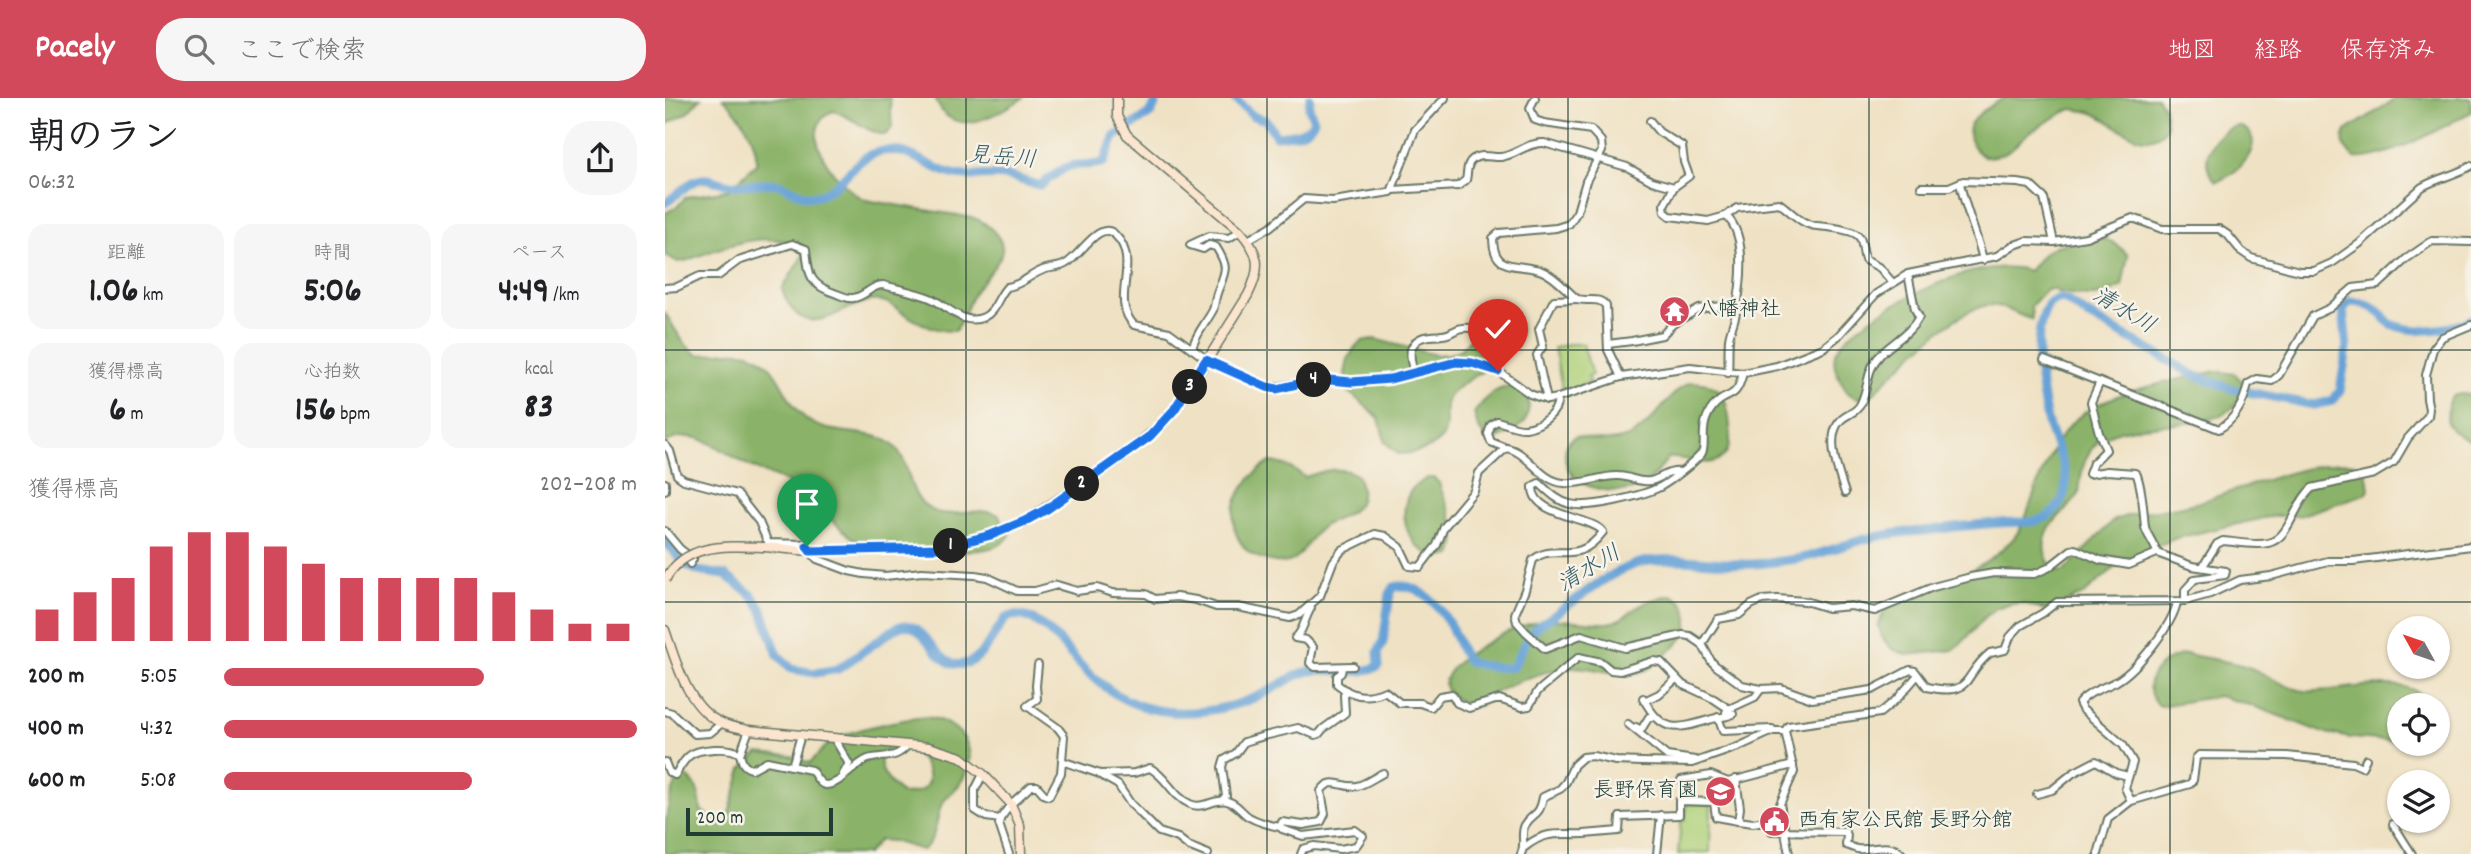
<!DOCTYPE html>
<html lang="ja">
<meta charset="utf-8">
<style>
body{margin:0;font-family:Dekko,"Klee One",sans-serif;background:#f6f6f6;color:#202124;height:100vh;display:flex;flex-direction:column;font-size:26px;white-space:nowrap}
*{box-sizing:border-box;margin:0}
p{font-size:23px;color:#757577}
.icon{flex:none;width:38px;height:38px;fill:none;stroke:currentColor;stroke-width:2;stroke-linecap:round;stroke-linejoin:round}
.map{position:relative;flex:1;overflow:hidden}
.side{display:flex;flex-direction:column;background:#fff;width:665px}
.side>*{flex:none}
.needle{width:46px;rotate:310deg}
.tools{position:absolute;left:1722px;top:518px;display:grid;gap:14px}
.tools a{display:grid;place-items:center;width:63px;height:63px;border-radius:50%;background:#fff;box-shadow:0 2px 5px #0004;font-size:35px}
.scale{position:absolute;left:21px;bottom:18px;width:147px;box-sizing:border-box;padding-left:7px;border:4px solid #1f3d34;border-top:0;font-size:19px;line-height:24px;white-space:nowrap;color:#1f3d34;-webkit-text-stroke:5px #f7f3e8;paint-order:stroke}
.pin{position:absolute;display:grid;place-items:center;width:60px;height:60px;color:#fff;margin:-72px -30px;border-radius:50% 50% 50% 0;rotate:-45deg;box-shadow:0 0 7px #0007}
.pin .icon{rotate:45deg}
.km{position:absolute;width:35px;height:35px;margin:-18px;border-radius:50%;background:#222;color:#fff;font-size:19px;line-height:35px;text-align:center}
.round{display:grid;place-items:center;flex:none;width:74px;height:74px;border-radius:28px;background:#f6f6f6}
.head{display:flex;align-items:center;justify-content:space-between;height:119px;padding:0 28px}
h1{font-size:38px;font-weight:700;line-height:52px}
.stats{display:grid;grid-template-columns:repeat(3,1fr);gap:10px;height:119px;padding:7px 28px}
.stats div{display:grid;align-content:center;border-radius:18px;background:#f6f6f6;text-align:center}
.stats b{font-size:35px;font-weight:700}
.stats small{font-size:19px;font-weight:400}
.stats p{font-size:19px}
.chart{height:196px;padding:14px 28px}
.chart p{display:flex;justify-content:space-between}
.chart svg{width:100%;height:126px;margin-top:7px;stroke:#d1495b;stroke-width:6}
ul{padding:0 28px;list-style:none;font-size:23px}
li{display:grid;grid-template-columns:112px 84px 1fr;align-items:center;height:52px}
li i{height:18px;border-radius:9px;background:#d1495b}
header{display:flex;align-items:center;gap:42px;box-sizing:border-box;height:98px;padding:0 35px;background:#d1495b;color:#fff}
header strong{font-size:33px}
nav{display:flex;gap:38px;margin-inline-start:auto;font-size:24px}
.search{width:490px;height:63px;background:#f6f6f6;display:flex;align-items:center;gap:18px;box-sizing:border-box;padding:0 24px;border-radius:28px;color:#757577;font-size:26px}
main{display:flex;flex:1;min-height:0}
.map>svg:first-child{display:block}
.green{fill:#aed078;stroke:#668656;stroke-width:2}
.forest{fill:#8ab268;stroke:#54784e;stroke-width:2;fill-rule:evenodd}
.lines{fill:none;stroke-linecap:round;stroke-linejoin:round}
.river{stroke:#66a2d7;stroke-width:9}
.street-casing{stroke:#687666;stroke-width:10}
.secondary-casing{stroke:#687666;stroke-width:11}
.street{stroke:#fff;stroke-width:6}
.secondary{stroke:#fce5cf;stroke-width:8}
.secondary-bridge-casing{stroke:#687666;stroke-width:11;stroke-linecap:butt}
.secondary-bridge{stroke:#fce5cf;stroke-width:8}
.route-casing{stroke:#fff;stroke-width:14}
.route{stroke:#1a73e8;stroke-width:9}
.grid{fill:none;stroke:#1f3d34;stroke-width:2;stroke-opacity:0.55}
.labels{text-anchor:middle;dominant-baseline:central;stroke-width:5;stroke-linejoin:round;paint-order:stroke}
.poi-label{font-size:21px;fill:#1f3d34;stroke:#f7f3e8;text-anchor:start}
.water-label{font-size:23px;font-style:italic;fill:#345b65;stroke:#f7f3e8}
</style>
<header>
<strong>Pacely</strong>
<div class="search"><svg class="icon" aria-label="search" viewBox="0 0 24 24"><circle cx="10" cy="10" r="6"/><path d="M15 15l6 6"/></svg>ここで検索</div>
<nav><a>地図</a><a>経路</a><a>保存済み</a></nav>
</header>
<main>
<section class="side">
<div class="head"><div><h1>朝のラン</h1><p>06:32</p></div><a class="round"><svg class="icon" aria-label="share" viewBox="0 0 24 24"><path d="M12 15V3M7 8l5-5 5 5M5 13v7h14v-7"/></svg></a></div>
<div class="stats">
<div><p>距離</p><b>1.06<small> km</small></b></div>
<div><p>時間</p><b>5:06</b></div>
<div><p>ペース</p><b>4:49<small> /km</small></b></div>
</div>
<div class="stats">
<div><p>獲得標高</p><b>6<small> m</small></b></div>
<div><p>心拍数</p><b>156<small> bpm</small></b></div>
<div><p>kcal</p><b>83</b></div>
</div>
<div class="chart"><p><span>獲得標高</span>202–208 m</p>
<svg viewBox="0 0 160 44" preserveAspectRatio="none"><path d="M5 44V33M15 44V27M25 44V22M35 44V11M45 44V6M55 44V6M65 44V11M75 44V17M85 44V22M95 44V22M105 44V22M115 44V22M125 44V27M135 44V33M145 44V38M155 44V38"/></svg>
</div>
<ul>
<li><b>200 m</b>5:05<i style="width:63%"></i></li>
<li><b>400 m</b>4:32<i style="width:100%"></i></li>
<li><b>600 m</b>5:08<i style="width:60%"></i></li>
</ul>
</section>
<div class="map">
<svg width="1806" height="756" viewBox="0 0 1806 756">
<rect width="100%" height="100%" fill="#f7f3e8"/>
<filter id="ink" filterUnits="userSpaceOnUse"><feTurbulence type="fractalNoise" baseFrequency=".0143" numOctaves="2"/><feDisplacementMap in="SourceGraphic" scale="14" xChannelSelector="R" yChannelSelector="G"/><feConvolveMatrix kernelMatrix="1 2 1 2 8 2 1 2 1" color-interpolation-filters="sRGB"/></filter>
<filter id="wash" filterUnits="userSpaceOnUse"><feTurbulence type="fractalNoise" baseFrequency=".00686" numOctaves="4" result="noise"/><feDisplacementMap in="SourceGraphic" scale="28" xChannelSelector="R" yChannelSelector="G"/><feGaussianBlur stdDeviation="1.57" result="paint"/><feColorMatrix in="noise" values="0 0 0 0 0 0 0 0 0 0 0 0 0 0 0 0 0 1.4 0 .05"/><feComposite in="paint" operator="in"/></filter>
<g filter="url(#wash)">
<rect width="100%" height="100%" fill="#efe1c3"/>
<g class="green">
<polygon points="903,246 918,246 927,277 923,278 925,284 898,295 889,250"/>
<polygon points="1022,706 1046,706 1045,754 1013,756 1016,723 1020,723"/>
</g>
<g class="forest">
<polygon points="0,0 36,0 21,16 0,27"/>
<path d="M58,0H225L227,30L220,37C200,34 187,18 168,13C127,32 174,91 201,102L309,120C322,125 342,141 336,157C334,165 316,184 310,193C302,206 299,221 290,233C271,234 251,224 235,213C229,209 224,204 217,203C183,196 140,258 117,191L138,157L139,152C103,128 56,150 20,163L13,164L0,157V115L12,109L21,99L63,92L91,66C94,42 74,15 58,0Z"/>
<path d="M270,0H358C331,18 286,44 270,0Z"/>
<path d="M1339,0H1492L1499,9L1502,29C1481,60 1450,23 1428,15C1421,13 1413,12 1406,11C1392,18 1377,26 1364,35C1353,43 1348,53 1334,57C1318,62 1311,56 1306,42C1304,36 1302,32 1305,27C1312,15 1327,7 1339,0Z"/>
<path d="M1732,0H1806V14C1777,29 1721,63 1690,60C1680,52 1675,46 1681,33Z"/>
<path d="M1574,28C1607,40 1573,79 1551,83C1530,64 1550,30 1574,28Z"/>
<path d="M1428,140C1445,140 1452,146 1463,157L1457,188C1432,203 1420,198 1393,194L1388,191L1381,192L1366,208L1367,221C1352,219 1341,207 1325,207C1290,209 1229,274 1204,300C1191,301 1184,299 1178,287C1173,279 1167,267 1170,257C1181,225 1274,181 1306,174C1324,170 1347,167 1364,173L1379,155L1390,148Z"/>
<path d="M0,215C10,229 18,250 34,257C49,256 73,251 87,256C118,269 118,305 144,323C169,340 208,328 230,349C246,365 242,396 262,409C284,425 312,406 334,417L345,437C337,452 312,453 297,453C268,454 227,461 201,448C175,436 159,410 136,393C120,381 100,376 83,367C66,359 49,344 31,340C21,338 9,339 0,345Z"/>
<path d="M833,217H844L853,224L855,235C847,265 806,274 786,296C774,309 788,328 775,342C765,352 747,356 733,356L720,344L714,320L684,294L680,276L683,261L690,249L696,243L709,241L771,257L785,256L796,251L823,220Z"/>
<path d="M1551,273L1570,276L1579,285C1577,292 1576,300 1572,305C1545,339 1468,316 1434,343C1421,354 1417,369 1415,386C1415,387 1414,394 1414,396C1406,410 1390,418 1383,433C1376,448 1379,466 1395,474L1400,472L1448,423C1473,411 1500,413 1527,406C1557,399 1670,352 1694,368C1703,373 1703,383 1704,392L1700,396L1634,418H1608L1511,440L1455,465L1419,496L1390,510L1380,512L1358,505L1346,506L1331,510L1318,521L1296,546L1288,552L1242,557L1227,551L1218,541L1213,527L1220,511C1262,492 1312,477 1346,443C1361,429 1368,394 1377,375C1385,358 1393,339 1407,325C1440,292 1507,284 1551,273Z"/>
<path d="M1026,284C1037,284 1048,286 1056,295C1065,306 1070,349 1058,359C1042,372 1020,358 1003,360C997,367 990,379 982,385C958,402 897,392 900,355C901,346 904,342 911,338C959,349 970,341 1001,305C1009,296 1014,289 1026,284Z"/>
<path d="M852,287L863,298L864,310L860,324L846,335L828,343C815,338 812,328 809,315C822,298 830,289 852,287Z"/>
<polygon points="1796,296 1806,297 1806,343 1788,333 1782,325 1783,305 1787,298"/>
<path d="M605,364C620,365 628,371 640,379C659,373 674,367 692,377C706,410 684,415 660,427C644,436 640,458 623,464C616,466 609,464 602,462C588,459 580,453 573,440C559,410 579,380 605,364Z"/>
<path d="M762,380H769L774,385C780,406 798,435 787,457C749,468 726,417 748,390C752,386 758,383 762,380Z"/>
<path d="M1006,497C1017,502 1022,508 1023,521C1024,534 1016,544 1006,552C998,559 990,568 981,572C955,583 924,565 897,570C875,575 851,583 832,594C826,597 821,604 815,607C807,610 801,607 795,603C752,582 813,549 834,538C850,529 872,523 890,522C908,521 926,526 943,525C954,524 962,516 971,510C982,503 993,499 1006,497Z"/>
<path d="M1522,556C1543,561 1566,563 1586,570C1604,578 1622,591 1641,593C1673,596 1746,570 1764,607H1734V642L1731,643L1686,640L1656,634L1591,609L1554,598L1495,608C1469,586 1496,558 1522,556Z"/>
<path d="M262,619C298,626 318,653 294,687C288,694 280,699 276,708C271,722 271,743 257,752L227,743L214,742L202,756H0C0,728 0,700 16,677C32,681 35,697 36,712L48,722L58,725L62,722L77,671L93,655L126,658L145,665C151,658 158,650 165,645C183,631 239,621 262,619ZM239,646C264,661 279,696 237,696C216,678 201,654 239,646Z"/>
</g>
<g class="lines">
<g class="river">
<path d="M569,0L588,18L601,22L611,38C626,36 642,37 649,22L644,10L645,0"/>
<path d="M0,105C10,99 19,88 30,83C43,77 52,85 65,87C81,89 97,83 113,86C124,89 137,99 148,98C175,95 187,60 213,54C244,46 264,73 293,77C308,80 325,76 341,78C353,79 362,86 376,87C385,80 395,71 405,68C417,65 428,69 439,64L449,39L486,15L493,0"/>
<path d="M0,443L18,465L33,473L60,477L87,497L96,510L113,557L127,571L150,575L173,571L228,532C233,529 238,526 244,528C265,532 275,580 307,563C321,555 331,532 341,520C371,506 403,555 420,572C430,581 442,591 454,598C498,624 558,616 602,594C617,586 629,576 645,573C668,570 693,578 714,568L713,554L718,544L725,496L729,489C754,482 777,511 787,531C792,540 795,553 801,561C806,568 840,571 848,569L864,537L873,528C906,508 934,479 971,466C997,457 1047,465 1076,466C1092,467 1108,464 1124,462C1152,459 1178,446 1205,440C1223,436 1240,434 1258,433C1291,429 1324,424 1358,424C1371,424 1382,422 1391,411C1416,380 1386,349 1381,317C1375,284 1367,245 1380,213C1384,203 1392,199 1401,202L1421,216L1529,277L1568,291L1649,307L1667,303L1675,293L1682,250L1678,212L1684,204C1694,203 1707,208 1715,215C1719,218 1721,223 1726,226C1747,236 1787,233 1806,221"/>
</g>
</g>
</g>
<g filter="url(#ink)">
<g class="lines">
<defs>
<g id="street">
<path d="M870,0L865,10L870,22L879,25L926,32L936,43L937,53L921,83L912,114L904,126L891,130L834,135L828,140C828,176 854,164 877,173C890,178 901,192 912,201C923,204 934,198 941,208L943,252L956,279"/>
<polyline points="985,23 994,34 1017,48 1019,64 1024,78 1009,89"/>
<path d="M1295,85C1300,111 1312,135 1318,162"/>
<polyline points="1256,89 1284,89 1298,83 1353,85 1365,87 1379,100 1389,144"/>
<path d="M728,92L793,88L801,82C803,74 801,66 808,61C817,55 827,60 836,59C851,57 863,44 879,45L962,69L987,83L1009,89L999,107L1000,114L1005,118L1043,123L1061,118L1072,110L1114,105C1126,113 1136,127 1152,128C1162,129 1190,131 1195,140C1198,146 1198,156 1200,162L1215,170L1227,184"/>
<path d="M1061,118C1083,137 1076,188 1071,214C1070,223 1065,232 1064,241C1063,252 1064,263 1063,275"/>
<polyline points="583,142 605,129 639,101 668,103 726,94 750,32 780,0"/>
<path d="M0,190L12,189L35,178H53L73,163L127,146L141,151C144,178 144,187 172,196C177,198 183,201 188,200C200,199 206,187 218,187C233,191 250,194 265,200C282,207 298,229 319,219C331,213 333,198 342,189C358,187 366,175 381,171C388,169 395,170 402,165C416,157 436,118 452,139C457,144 460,152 461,159C464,183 450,207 469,227L504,234L548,266L607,290L653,281L687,284L725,280L799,263L833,273L865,296L882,302L893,300L956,279L1025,269L1078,275L1112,268L1158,250L1173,238L1211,196L1243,176L1332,158L1347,148L1361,143L1389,144L1421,139L1468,120L1497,131H1554L1563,137L1576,153L1586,160L1634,173H1649L1667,165L1694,146L1757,89C1773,80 1790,77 1806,68"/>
<polyline points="943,246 967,243 997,237 1008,226 1034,211 1072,206"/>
<path d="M527,251C530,237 541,225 548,212C550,206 550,201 552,195C560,173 565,171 551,149L544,147L538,151L525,147L544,138L564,140L575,133"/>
<path d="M1379,262L1554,331C1571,321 1579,304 1583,286L1592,281L1607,283L1614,277L1648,218L1665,210L1688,190L1713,187L1741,161L1767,143L1806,144"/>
<path d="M1078,275C1070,306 1063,291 1048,309C1033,327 1042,347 1037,355C1028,366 1007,382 995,389C977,398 924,411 905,406C892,403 883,393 874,385L868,388C866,419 930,419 938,434C911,470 889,443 868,462L860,492L850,516L852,524L861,534L880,551L916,537L960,550L1018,537L1025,538L1037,546L1046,563L1051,568L1077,587L1096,591L1116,590L1147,601L1207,592L1245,572L1250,573L1262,589C1310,599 1296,578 1325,555L1340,552L1345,539L1355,528L1378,515L1392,504L1520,503L1545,496L1575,482L1606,478L1663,463H1688L1806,448"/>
<path d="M748,276C748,268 743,256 747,249C753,236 766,239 777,237C786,237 789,231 797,230C810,228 835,238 841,249L833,273"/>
<path d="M1435,284L1426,304L1434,335L1441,352L1428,365L1424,376L1442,373L1470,375L1472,377C1478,394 1478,411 1480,429C1482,438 1490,446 1492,455"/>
<polyline points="882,302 872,257 878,248 874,231 889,202 912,201"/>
<path d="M0,347L5,353L12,377L19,382L72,396L94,424L103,445L139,446L152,461L184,473L199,476L220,478L257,474L310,477L322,479L352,493H370L392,487L412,493L432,490L448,495L481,496L490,501L511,499L531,502L551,509H573L625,520L634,517L655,498L668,464L677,452L710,436L720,438L735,449L744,468L755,469L772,447L779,429L809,393L814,375L841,350C863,353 874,383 899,385C919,387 937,377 953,378C965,378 973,385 985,383C996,381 1003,372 1016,374"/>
<path d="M841,350L826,344L823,336L826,327L832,323C840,325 852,331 861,330C875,328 893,316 893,300"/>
<polyline points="0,385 0,392"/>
<path d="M1180,395C1174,376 1159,339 1176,322C1182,316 1193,314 1196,305C1205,286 1200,273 1216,256C1229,243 1245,236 1254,219L1250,211L1243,176"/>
<polyline points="0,433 15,451 28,461 25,466"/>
<path d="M1538,468L1552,446L1558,443C1572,444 1590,448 1603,445C1625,441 1629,405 1647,390L1709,376L1729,364L1743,340L1763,318L1764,311L1762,301L1761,277L1768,251L1777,239L1806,227"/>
<path d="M646,510C640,519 638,535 630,540L641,542L648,549L645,565L650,569L688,568"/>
<polyline points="1037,546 1053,521 1074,517 1086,507 1097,502 1112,501 1140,503 1163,510 1186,508 1210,513 1268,489 1306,479 1329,475 1369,476 1383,470 1406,452 1410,451 1435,462 1464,467 1492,455 1527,468 1561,473 1560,477 1530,481 1520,492 1520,503"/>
<path d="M677,570L676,575L672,578V586C687,599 702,601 720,593L735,605H755L766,609L775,598L787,596L792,605L804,610L834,601L857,609L864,608L873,593L914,559L936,564L946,572L955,573L988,563L996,564L1017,586L1049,601L1064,611L1090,599L1096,591"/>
<path d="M978,600C998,636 1010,632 1047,621C1054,619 1062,619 1068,616L1061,614"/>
<polyline points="979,603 994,596 1011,581"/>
<polyline points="0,613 7,615 30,636 45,635 57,625"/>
<polyline points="1053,619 1058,633 1107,631"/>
<polyline points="963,626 1002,658 1030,662"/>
<polyline points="971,629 976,632 984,619 988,619"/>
<polyline points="169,640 184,666 178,676"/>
<polyline points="75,656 84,632"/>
<path d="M397,663L435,676L469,675L485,670C502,679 507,698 525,706C538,712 549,700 562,703C572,705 576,714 584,719C593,724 604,727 615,729"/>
<path d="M0,664L4,674L10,677C14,671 18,663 24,658C33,650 66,648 75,656C77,664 78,669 87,671L102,663L146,672C150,676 154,687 161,687C177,686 188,667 203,661C220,656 229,663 243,647"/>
<polyline points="127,668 136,637"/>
<polyline points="318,676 310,692 310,712 321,719 335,721 334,726 344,756"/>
<polyline points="435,677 453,687 465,705 494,734 513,740 523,748 543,756"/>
<polyline points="1016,682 1046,677 1063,684 1128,667"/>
<polyline points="1372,696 1387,692 1408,675 1431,663 1451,675 1463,678"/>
<polyline points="557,702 561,698 557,669 559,662 571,655 579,644 599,638 633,630 650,637 654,636 658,631 680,615 679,597 681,592"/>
<polyline points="1466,703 1525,686 1528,682 1531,660 1534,657 1622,658 1688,665 1697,669 1701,661"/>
<path d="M1116,711L1103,714L1107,733L1180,734L1182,737L1181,747C1185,748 1188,750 1192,751C1207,753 1224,743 1237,756"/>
<polyline points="335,721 346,706 366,688 372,688 380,697 384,698 396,675 399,638 393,630 362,608 372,601 371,588 373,567"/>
<polyline points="1073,723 1088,725 1104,722"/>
<polyline points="1728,726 1747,756"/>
<path d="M860,749C881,732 894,737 919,736C931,735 942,734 954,733L955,719L1014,717V703L1049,704L1051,719L1073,723L1075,710L1071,681"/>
<path d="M636,756L638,751L649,748L675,751L691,748L698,738L690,732L638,738L617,731L615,729L617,724L638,727L656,724L660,716L656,693C667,677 677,691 692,688C701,686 710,679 718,675"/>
<path d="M856,756C861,746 855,736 860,727C869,713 874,720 878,699L895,691L901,684L909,667L918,659L928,658L951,663L977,664L1027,665L1073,649L1108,633H1120"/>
<polyline points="992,756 996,717"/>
<polyline points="1124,756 1115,706 1129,674 1120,633 1123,628 1215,615 1232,601 1252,578"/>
<path d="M1433,756L1443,721L1466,703L1460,690L1468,664L1458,647L1417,611L1414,605C1424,593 1439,590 1452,583C1472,571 1508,527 1512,504"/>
</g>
<g id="secondary">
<path d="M100,449L145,453L276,450L325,437L360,423L450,364L497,326L519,299L583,197C597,169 595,155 574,132L462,37L452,18V0"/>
<path d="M0,532C11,563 23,612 57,625C65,629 75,630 84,632L264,649L296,659L318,676L346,706L355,728L356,756"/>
</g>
</defs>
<use href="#street" class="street-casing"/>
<use href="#secondary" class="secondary-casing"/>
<use href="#street" class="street"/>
<use href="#secondary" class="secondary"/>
<defs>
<path id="secondary-bridge" d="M0,482C21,444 62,448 100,449"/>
</defs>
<use href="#secondary-bridge" class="secondary-bridge-casing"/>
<use href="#secondary-bridge" class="secondary-bridge"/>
</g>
</g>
<g class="lines" filter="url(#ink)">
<defs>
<polyline id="route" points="142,448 145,453 276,450 326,437 360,423 382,411 485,338 509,312 541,262 602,289 612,291 653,281 687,284 725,281 791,264 807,265 833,273"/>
</defs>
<use href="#route" class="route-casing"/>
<use href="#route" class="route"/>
</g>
<path class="grid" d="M301,0V756M602,0V756M903,0V756M1204,0V756M1505,0V756M0,252H1806M0,504H1806"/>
<defs>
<symbol id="temple-disc" viewBox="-11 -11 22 22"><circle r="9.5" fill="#d1495b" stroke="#f7f3e8"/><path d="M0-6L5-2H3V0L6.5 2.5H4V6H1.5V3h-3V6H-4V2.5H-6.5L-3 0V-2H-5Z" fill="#fff"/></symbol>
<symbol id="school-disc" viewBox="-11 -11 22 22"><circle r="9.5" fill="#d1495b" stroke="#f7f3e8"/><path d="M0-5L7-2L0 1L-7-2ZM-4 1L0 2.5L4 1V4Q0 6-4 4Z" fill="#fff"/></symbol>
<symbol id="civic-disc" viewBox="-11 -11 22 22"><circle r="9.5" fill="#d1495b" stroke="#f7f3e8"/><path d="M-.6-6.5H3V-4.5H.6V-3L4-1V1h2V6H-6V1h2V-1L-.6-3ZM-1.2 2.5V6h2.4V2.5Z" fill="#fff"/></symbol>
</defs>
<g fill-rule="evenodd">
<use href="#temple-disc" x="992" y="196" width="35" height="35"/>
<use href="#school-disc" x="1038" y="676" width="35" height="35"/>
<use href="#civic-disc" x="1092" y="706" width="35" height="35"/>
</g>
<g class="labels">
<g class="poi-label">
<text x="1032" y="213">八幡神社</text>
<text x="1033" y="694" text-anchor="end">長野保育園</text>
<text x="1133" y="724">西有家公民館 長野分館</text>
</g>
<g class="water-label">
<text transform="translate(337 61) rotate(5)">見岳川</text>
<text transform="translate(1458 214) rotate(31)">清水川</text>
<text transform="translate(925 472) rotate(-31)">清水川</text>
</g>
</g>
</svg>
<div class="tools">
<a><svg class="needle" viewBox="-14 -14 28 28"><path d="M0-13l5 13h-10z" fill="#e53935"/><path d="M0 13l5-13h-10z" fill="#757577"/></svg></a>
<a><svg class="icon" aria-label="locate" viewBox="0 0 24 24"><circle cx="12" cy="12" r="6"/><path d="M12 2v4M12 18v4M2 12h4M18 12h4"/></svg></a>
<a><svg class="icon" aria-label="layers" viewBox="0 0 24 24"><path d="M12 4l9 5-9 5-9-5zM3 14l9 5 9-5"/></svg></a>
</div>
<div class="scale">200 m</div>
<div class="pin" style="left:142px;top:448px;background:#1e9e55"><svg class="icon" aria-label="arrive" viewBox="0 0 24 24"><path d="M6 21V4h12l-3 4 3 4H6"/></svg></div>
<div class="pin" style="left:833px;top:273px;background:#d93025"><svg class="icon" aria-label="check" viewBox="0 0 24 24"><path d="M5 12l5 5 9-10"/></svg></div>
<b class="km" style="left:286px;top:448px">1</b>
<b class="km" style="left:417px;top:386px">2</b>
<b class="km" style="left:525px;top:289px">3</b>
<b class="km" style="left:649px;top:282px">4</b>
</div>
</main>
